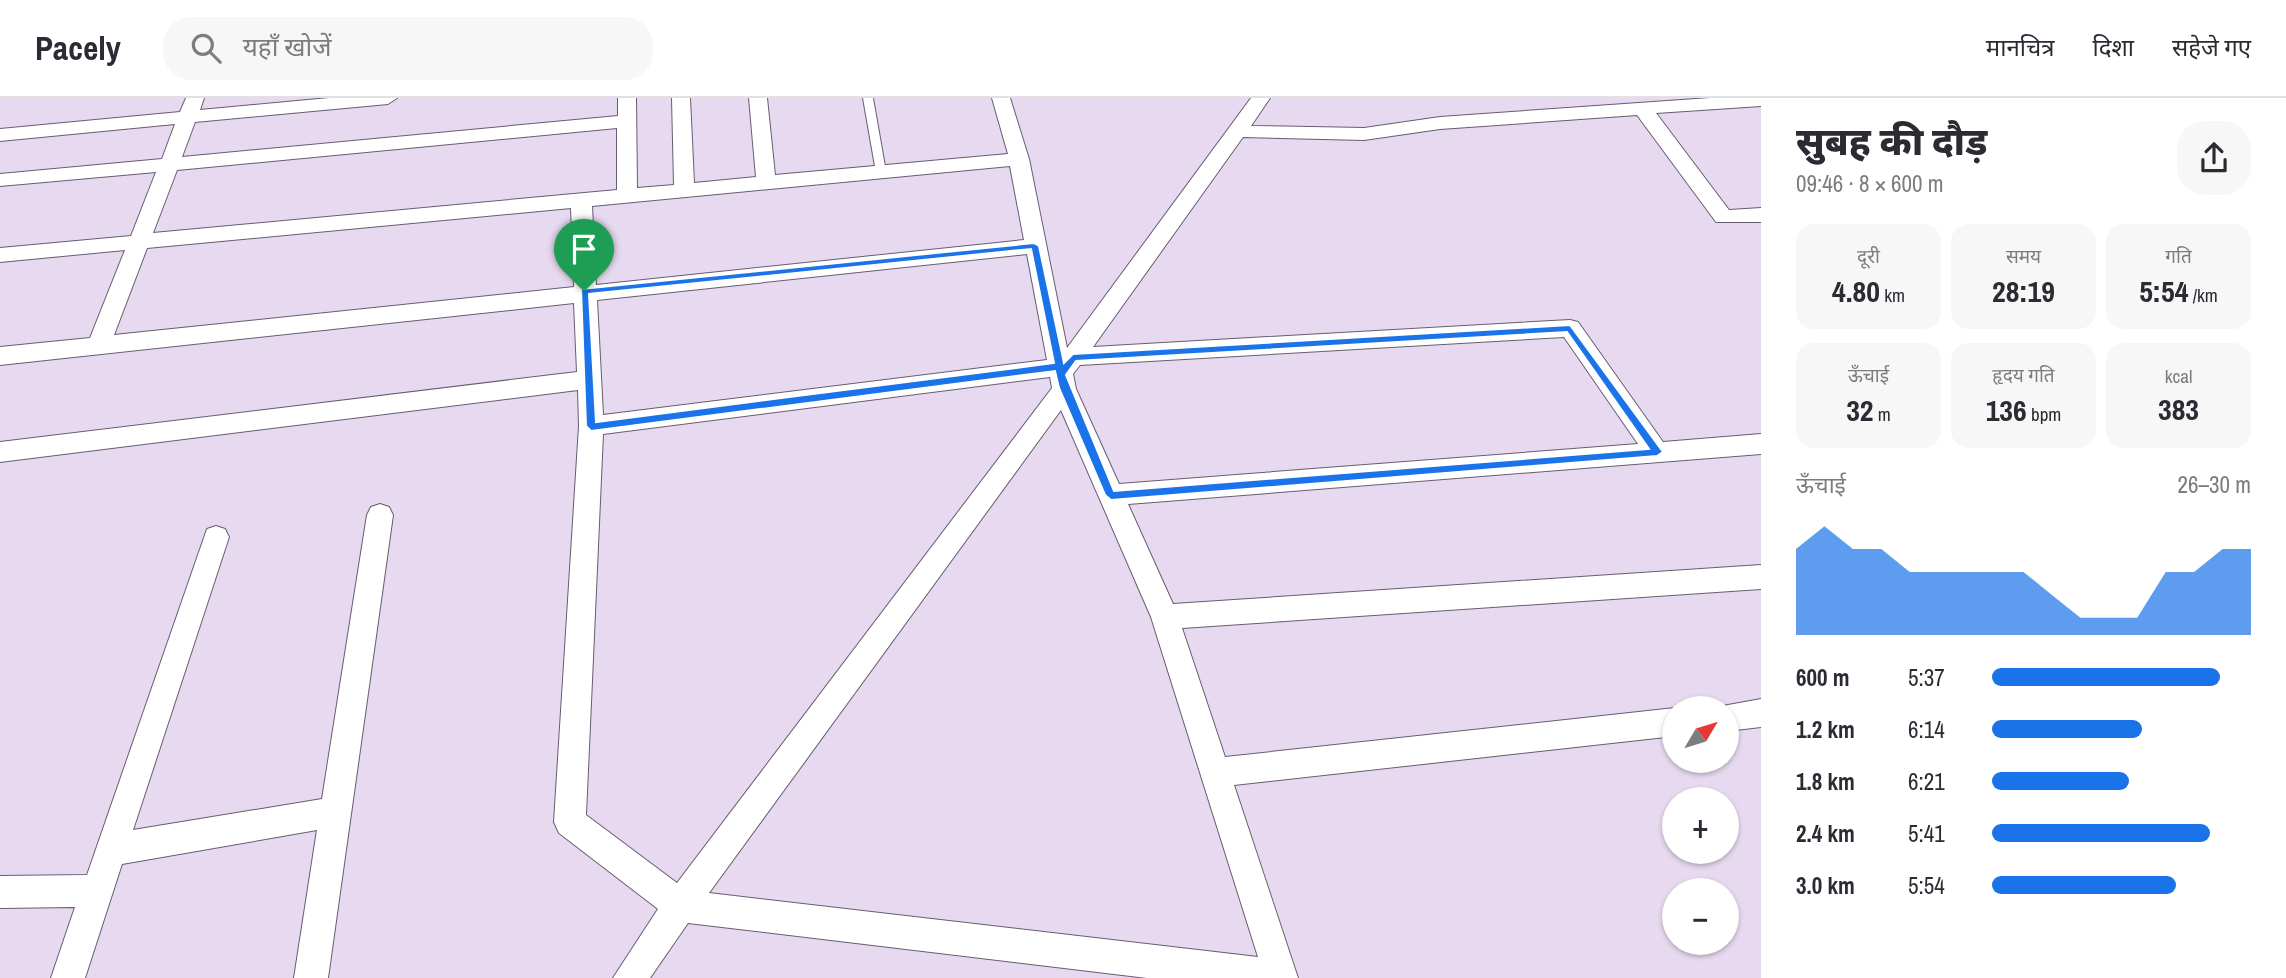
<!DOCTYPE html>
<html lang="hi">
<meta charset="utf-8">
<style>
body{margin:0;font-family:"Archivo Narrow","Noto Sans Devanagari",sans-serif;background:#f7f7f7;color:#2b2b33;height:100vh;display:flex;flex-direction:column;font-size:26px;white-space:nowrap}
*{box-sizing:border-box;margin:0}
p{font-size:23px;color:#7c7c81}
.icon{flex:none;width:38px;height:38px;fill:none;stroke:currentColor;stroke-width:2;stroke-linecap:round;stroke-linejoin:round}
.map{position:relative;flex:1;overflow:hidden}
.side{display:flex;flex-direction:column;background:#fff;width:525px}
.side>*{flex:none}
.needle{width:46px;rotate:52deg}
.buttons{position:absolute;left:1662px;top:598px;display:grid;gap:14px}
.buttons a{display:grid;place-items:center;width:77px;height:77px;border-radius:50%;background:#fff;box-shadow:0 2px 5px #0004;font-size:35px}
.pin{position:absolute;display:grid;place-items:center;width:60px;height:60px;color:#fff;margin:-72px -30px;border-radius:50% 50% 50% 0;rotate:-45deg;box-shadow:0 0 7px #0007}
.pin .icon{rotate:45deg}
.round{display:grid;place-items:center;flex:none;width:74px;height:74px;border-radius:28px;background:#f7f7f7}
.summary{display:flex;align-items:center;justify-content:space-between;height:119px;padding:0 35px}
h1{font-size:38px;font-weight:800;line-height:52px}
.metrics{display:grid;grid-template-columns:repeat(3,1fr);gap:10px;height:119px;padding:7px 35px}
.metrics div{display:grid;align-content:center;border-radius:18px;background:#f7f7f7;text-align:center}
.metrics b{font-size:30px;font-weight:800}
.metrics small{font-size:19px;font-weight:400}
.metrics p{font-size:19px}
.chart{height:196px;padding:14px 35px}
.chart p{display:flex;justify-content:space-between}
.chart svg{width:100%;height:126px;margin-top:7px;fill:#1a73e8;opacity:.7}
ul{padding:0 35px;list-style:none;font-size:23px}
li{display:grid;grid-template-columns:112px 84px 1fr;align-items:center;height:52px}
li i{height:18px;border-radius:9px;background:#1a73e8}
header{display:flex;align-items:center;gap:42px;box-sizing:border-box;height:98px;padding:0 35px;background:#fff;border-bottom:2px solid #e1e1e2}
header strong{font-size:33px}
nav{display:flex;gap:38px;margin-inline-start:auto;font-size:24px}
.search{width:490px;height:63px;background:#f7f7f7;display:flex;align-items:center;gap:18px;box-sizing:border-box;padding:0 24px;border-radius:28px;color:#7c7c81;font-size:26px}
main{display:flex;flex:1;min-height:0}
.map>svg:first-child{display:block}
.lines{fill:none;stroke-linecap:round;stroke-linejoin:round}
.lane-casing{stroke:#685c70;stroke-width:2}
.street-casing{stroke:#685c70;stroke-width:2}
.lane{fill:#fff;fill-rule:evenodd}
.street{fill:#fff;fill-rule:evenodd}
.route{fill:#1a73e8;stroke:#fff;stroke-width:2;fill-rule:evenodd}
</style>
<header>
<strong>Pacely</strong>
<div class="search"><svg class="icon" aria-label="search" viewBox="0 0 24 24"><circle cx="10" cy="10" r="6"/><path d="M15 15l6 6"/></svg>यहाँ खोजें</div>
<nav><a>मानचित्र</a><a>दिशा</a><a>सहेजे गए</a></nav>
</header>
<main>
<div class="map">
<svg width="1761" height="880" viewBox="0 0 1761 880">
<rect width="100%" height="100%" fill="#e7daf0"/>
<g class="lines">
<defs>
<polygon id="lane" points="863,0 873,0 886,74 881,77 876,74"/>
<g id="street">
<path d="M186,0H204L200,12L329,0H397L388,6L195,24L182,59L618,18V0H636L637,90L674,87L672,0H690L694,85L756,79L749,0H767L775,77L1008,56L992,0H1010L1029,61L1067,250L1251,0H1270L1251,28L1364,30L1440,19L1710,0H1761V8L1656,15L1729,112L1761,110V124H1716L1637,17L1440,31L1364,42L1243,39L1093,249L1570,222L1578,224L1663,344L1761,336V356L1128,406L1173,506L1761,467V491L1182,530L1225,659L1675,610L1677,611L1675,638L1234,687L1298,880H1147L688,825L650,880H613L658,811L559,735L554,724L579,328L578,292L0,364V344L577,274L574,205L0,267V249L90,240L125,152L0,164V150L131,138L156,74L0,88V76L162,61L175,26L0,43V31L180,14ZM617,30V92L153,135L177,72ZM1010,68L1024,142L596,187L592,108ZM571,110L574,189L114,237L147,150ZM1027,156L1047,262L603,317L597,202ZM1564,239L1638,346L1119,386L1076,291L1073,276L1080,267ZM1050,279L1052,290L677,785L586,717L603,336ZM1061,312L1151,519L1258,859L709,795Z"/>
<polygon points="380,406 389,409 393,417 328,880 294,880 317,732 122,766 85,880 51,880 75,809 0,810 0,778 87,777 207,431 216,428 225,431 229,439 133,732 322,701 367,417 371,409"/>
<polygon points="1761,601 1761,629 1727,633 1727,611 1717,609"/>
</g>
</defs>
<use href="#lane" class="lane-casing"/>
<use href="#street" class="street-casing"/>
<use href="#lane" class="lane"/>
<use href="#street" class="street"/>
</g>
<path class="route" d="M1034,145L1039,148L1064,265L1073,256L1570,227L1663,354L1657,358L1111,402L1105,397L1059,290L1055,273L591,333L586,328L581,191ZM1031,151L1054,265L596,324L589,196ZM1567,234L1649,351L1114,393L1066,277L1076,263Z"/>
</svg>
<div class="buttons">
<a><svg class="needle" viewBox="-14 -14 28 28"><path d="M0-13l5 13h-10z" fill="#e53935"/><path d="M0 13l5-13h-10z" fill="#7c7c81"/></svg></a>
<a>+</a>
<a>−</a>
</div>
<div class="pin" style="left:584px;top:193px;background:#1e9e55"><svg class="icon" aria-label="arrive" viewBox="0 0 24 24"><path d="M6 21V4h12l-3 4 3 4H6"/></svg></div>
</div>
<section class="side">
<div class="summary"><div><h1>सुबह की दौड़</h1><p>09:46 · 8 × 600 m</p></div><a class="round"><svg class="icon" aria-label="share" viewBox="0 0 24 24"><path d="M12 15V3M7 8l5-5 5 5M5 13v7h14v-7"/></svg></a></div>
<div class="metrics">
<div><p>दूरी</p><b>4.80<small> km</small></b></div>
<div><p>समय</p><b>28:19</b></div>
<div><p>गति</p><b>5:54<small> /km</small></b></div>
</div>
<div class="metrics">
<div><p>ऊँचाई</p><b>32<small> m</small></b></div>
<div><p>हृदय गति</p><b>136<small> bpm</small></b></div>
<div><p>kcal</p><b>383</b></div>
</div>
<div class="chart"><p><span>ऊँचाई</span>26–30 m</p>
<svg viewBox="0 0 160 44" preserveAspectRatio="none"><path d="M0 44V14L10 6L20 14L30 14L40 22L50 22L60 22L70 22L80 22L90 30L100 38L110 38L120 38L130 22L140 22L150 14L160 14V44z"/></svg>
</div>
<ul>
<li><b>600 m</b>5:37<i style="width:88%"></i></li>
<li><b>1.2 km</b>6:14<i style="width:58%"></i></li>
<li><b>1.8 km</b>6:21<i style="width:53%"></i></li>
<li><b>2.4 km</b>5:41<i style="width:84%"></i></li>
<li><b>3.0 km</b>5:54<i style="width:71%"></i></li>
</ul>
</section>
</main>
